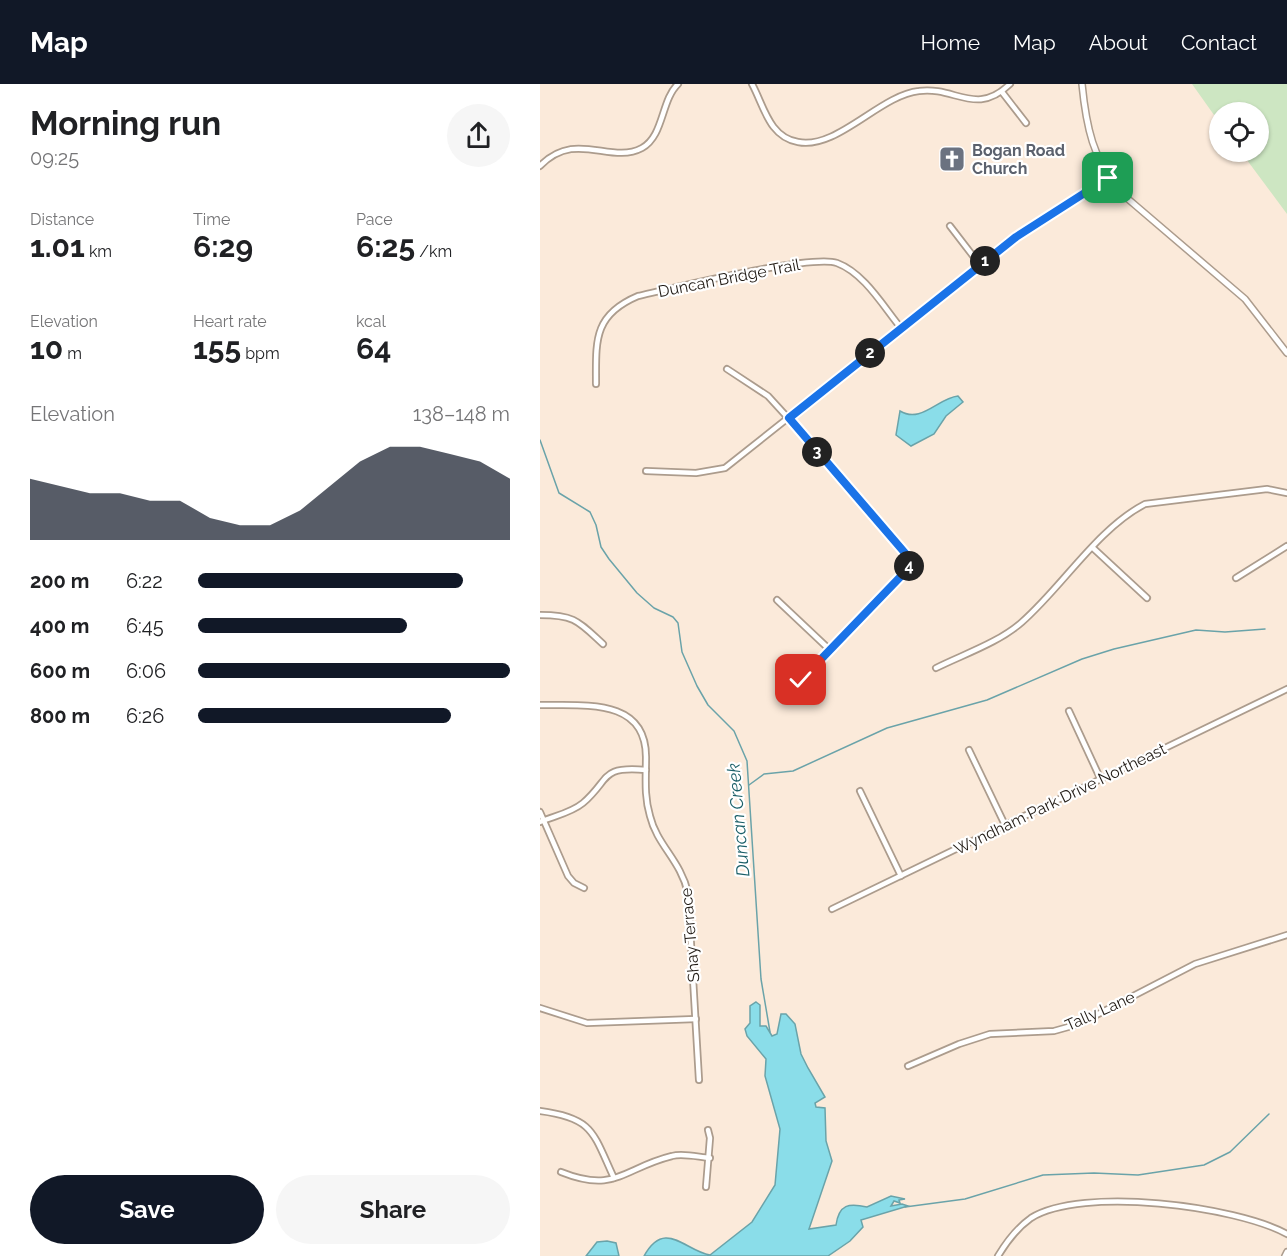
<!DOCTYPE html>
<meta charset="utf-8">
<style>
body{margin:0;font-family:Raleway,sans-serif;background:#f6f6f6;color:#202124;height:100vh;display:flex;flex-direction:column;font-size:22px;white-space:nowrap}
*{box-sizing:border-box;margin:0}
p{font-size:20px;color:#757577}
.icon{flex:none;width:33px;height:33px;fill:none;stroke:currentColor;stroke-width:2;stroke-linecap:round;stroke-linejoin:round}
.map{position:relative;flex:1;overflow:hidden}
.panel{display:flex;flex-direction:column;background:#fff;width:540px}
.panel>*{flex:none}
.buttons{position:absolute;left:669px;top:18px;display:grid;gap:12px}
.buttons a{display:grid;place-items:center;width:60px;height:60px;border-radius:50%;background:#fff;box-shadow:0 2px 4px #0004;font-size:30px}
.pin{position:absolute;display:grid;place-items:center;width:51px;height:51px;color:#fff;margin:-26px;border-radius:12px;box-shadow:0 3px 9px #0006}
.km{position:absolute;width:30px;height:30px;margin:-15px;border-radius:50%;background:#222;color:#fff;font-size:16px;line-height:30px;text-align:center}
.round{display:grid;place-items:center;flex:none;width:63px;height:63px;border-radius:32px;background:#f6f6f6}
.headline{display:flex;align-items:center;justify-content:space-between;height:102px;padding:0 30px}
h1{font-size:33px;font-weight:700;line-height:45px}
.metrics{display:grid;grid-template-columns:repeat(3,1fr);gap:9px;height:102px;padding:6px 30px}
.metrics div{display:grid;align-content:center}
.metrics b{font-size:30px;font-weight:700}
.metrics small{font-size:16px;font-weight:400}
.metrics p{font-size:16px}
.chart{height:168px;padding:12px 30px}
.chart p{display:flex;justify-content:space-between}
.chart svg{width:100%;height:108px;margin-top:6px;fill:#111827;opacity:.7}
.cta{display:flex;gap:12px;margin-top:auto;padding:12px 30px}
.cta a{flex:1;height:69px;border-radius:36px;background:#111827;color:#fff;font-size:24px;font-weight:700;line-height:69px;text-align:center}
.cta a+a{background:#f6f6f6;color:#202124}
ul{padding:0 30px;list-style:none;font-size:20px}
li{display:grid;grid-template-columns:96px 72px 1fr;align-items:center;height:45px}
li i{height:15px;border-radius:8px;background:#111827}
header{display:flex;align-items:center;gap:36px;box-sizing:border-box;height:84px;padding:0 30px;background:#111827;color:#fff}
header strong{font-size:28px}
nav{display:flex;gap:33px;margin-inline-start:auto;font-size:21px}
main{display:flex;flex:1;min-height:0}
.map>svg:first-child{display:block}
.green{fill:#cde6c2}
.water{fill:#8adde9;stroke:#6aa3a9;stroke-width:1.5}
.lines{fill:none;stroke-linecap:round;stroke-linejoin:round}
.stream{stroke:#6aa3a9;stroke-width:1.5}
.minor-casing{stroke:#ac9c8d;stroke-width:8}
.tertiary-casing{stroke:#ac9c8d;stroke-width:8}
.minor{stroke:#fff;stroke-width:4.5}
.tertiary{stroke:#fff;stroke-width:5}
.route-casing{stroke:#fff;stroke-width:12}
.route{stroke:#1a73e8;stroke-width:8}
.labels{text-anchor:middle;dominant-baseline:central;stroke-width:4.5;stroke-linejoin:round;paint-order:stroke}
.worship-label{font-size:16px;font-weight:bold;fill:#5b616d;stroke:#fff;text-anchor:start}
.street-label{font-size:16px;fill:#211b15;stroke:#fff}
.water-label{font-size:18px;font-style:italic;fill:#1a5f68;stroke:#fff}
</style>
<header>
<strong>Map</strong>
<nav><a>Home</a><a>Map</a><a>About</a><a>Contact</a></nav>
</header>
<main>
<section class="panel">
<div class="headline"><div><h1>Morning run</h1><p>09:25</p></div><a class="round"><svg class="icon" aria-label="share" viewBox="0 0 24 24"><path d="M12 15V3M7 8l5-5 5 5M5 13v7h14v-7"/></svg></a></div>
<div class="metrics">
<div><p>Distance</p><b>1.01<small> km</small></b></div>
<div><p>Time</p><b>6:29</b></div>
<div><p>Pace</p><b>6:25<small> /km</small></b></div>
</div>
<div class="metrics">
<div><p>Elevation</p><b>10<small> m</small></b></div>
<div><p>Heart rate</p><b>155<small> bpm</small></b></div>
<div><p>kcal</p><b>64</b></div>
</div>
<div class="chart"><p><span>Elevation</span>138–148 m</p>
<svg viewBox="0 0 160 44" preserveAspectRatio="none"><path d="M0 44V19L10 22L20 25L30 25L40 28L50 28L60 35L70 38L80 38L90 32L100 22L110 12L120 6L130 6L140 9L150 12L160 19V44z"/></svg>
</div>
<ul>
<li><b>200 m</b>6:22<i style="width:85%"></i></li>
<li><b>400 m</b>6:45<i style="width:67%"></i></li>
<li><b>600 m</b>6:06<i style="width:100%"></i></li>
<li><b>800 m</b>6:26<i style="width:81%"></i></li>
</ul>
<div class="cta"><a>Save</a><a>Share</a></div>
</section>
<div class="map">
<svg width="747" height="1172" viewBox="0 0 747 1172">
<rect width="100%" height="100%" fill="#fbeada"/>
<polygon class="green" points="652,0 747,0 747,130 701,68 718,68 718,28 680,28 679,38"/>
<g class="water">
<path d="M418,312L423,318L406,332L394,350L371,362L356,351L360,327C381,340 398,314 418,312Z"/>
<path d="M216,918L220,921V942H226L232,952L237,950L241,930H246L255,940L261,970L268,984L285,1013L275,1019L276,1023L285,1024L286,1057L292,1077L269,1145L296,1141C299,1120 309,1119 327,1123L351,1112L365,1115L359,1116L360,1119L354,1117L351,1122L362,1120L368,1122L321,1136L323,1143L310,1157L288,1172H104C125,1134 145,1167 170,1171L212,1138L235,1101L240,1045L225,992L226,975L207,952L205,945L210,939V922Z"/>
<polygon points="67,1157 76,1159 79,1172 46,1172 57,1158"/>
</g>
<g class="lines">
<g class="stream">
<polyline points="0,356 19,409 50,428 56,441 61,463 69,475 97,509 114,524 133,533 138,539 142,568 157,602 168,621 194,647 207,677 221,895 230,948"/>
<polyline points="209,701 224,690 253,687 347,644 447,616 542,575 574,565 656,546 685,548 725,545"/>
<polyline points="365,1123 425,1115 503,1091 554,1089 598,1091 664,1081 690,1068 729,1030"/>
</g>
<defs>
<g id="minor">
<path d="M212,0C224,22 229,53 258,58C297,66 340,11 379,7C415,2 436,33 470,0"/>
<polyline points="462,8 486,39"/>
<path d="M0,82C36,45 70,81 102,64C124,52 121,16 138,0"/>
<polyline points="410,142 440,181"/>
<polyline points="187,285 228,312 249,335 368,474 369,480 365,488 261,596"/>
<path d="M56,300C56,257 53,231 98,212C133,204 271,170 297,179C324,189 343,222 361,244"/>
<polyline points="106,387 156,389 185,384 476,153 568,94"/>
<polyline points="553,464 607,514"/>
<polyline points="696,494 747,462"/>
<polyline points="237,516 290,566"/>
<path d="M0,531C35,531 38,537 63,560"/>
<path d="M396,584C424,570 458,559 482,538C523,502 557,445 605,420L727,405L747,409"/>
<path d="M0,621C43,622 106,613 106,673C106,694 104,712 110,732C117,761 141,777 148,809L159,996"/>
<polyline points="529,627 561,696"/>
<polyline points="429,666 465,741"/>
<polyline points="320,707 361,792"/>
<polyline points="0,728 28,792 34,799 44,804"/>
<path d="M0,738C14,732 31,729 43,719C71,695 59,682 106,686"/>
<polyline points="292,825 747,605"/>
<polyline points="0,924 47,939 156,935"/>
<polyline points="368,982 419,960 450,950 514,947 539,940 655,880 747,851"/>
<path d="M0,1027C54,1034 53,1049 74,1094"/>
<path d="M21,1088C76,1110 83,1084 132,1072C143,1069 158,1073 170,1074"/>
<polyline points="166,1103 170,1054 168,1046"/>
<path d="M458,1172C467,1157 477,1144 491,1134C542,1102 696,1122 747,1150"/>
</g>
<g id="tertiary">
<path d="M542,0C546,41 553,77 581,109L705,215L747,269"/>
<polyline points="745,1172 747,1168"/>
</g>
</defs>
<use href="#minor" class="minor-casing"/>
<use href="#tertiary" class="tertiary-casing"/>
<use href="#minor" class="minor"/>
<use href="#tertiary" class="tertiary"/>
</g>
<g class="lines">
<defs>
<polyline id="route" points="261,596 365,488 369,480 365,469 249,334 476,153 568,94"/>
</defs>
<use href="#route" class="route-casing"/>
<use href="#route" class="route"/>
</g>
<defs>
<symbol id="church-square" viewBox="-11 -11 22 22"><rect x="-9" y="-9" width="18" height="18" rx="4" fill="#6b7280" stroke="#fff"/><path d="M-1.2-6h2.4v3.5h3.3v2.4h-3.3V6h-2.4V-.1h-3.3v-2.4h3.3Z" fill="#fff"/></symbol>
</defs>
<g fill-rule="evenodd">
<use href="#church-square" x="397" y="60" width="30" height="30"/>
</g>
<g class="labels">
<g class="worship-label">
<text x="432" y="66">Bogan Road<tspan x="432" dy="18">Church</tspan></text>
</g>
<g class="street-label">
<text transform="translate(189 194) rotate(-11)">Duncan Bridge Trail</text>
<text transform="translate(520 715) rotate(-26)">Wyndham Park Drive Northeast</text>
<text transform="translate(150 851) rotate(-95)">Shay Terrace</text>
<text transform="translate(560 927) rotate(-24)">Tally Lane</text>
</g>
<g class="water-label">
<text transform="translate(198 736) rotate(-95)">Duncan Creek</text>
</g>
</g>
</svg>
<div class="buttons">
<a><svg class="icon" aria-label="locate" viewBox="0 0 24 24"><circle cx="12" cy="12" r="6"/><path d="M12 2v4M12 18v4M2 12h4M18 12h4"/></svg></a>
</div>
<div class="pin" style="left:568px;top:94px;background:#1e9e55"><svg class="icon" aria-label="arrive" viewBox="0 0 24 24"><path d="M6 21V4h12l-3 4 3 4H6"/></svg></div>
<div class="pin" style="left:261px;top:596px;background:#d93025"><svg class="icon" aria-label="check" viewBox="0 0 24 24"><path d="M5 12l5 5 9-10"/></svg></div>
<b class="km" style="left:445px;top:177px">1</b>
<b class="km" style="left:330px;top:269px">2</b>
<b class="km" style="left:277px;top:368px">3</b>
<b class="km" style="left:369px;top:482px">4</b>
</div>
</main>
